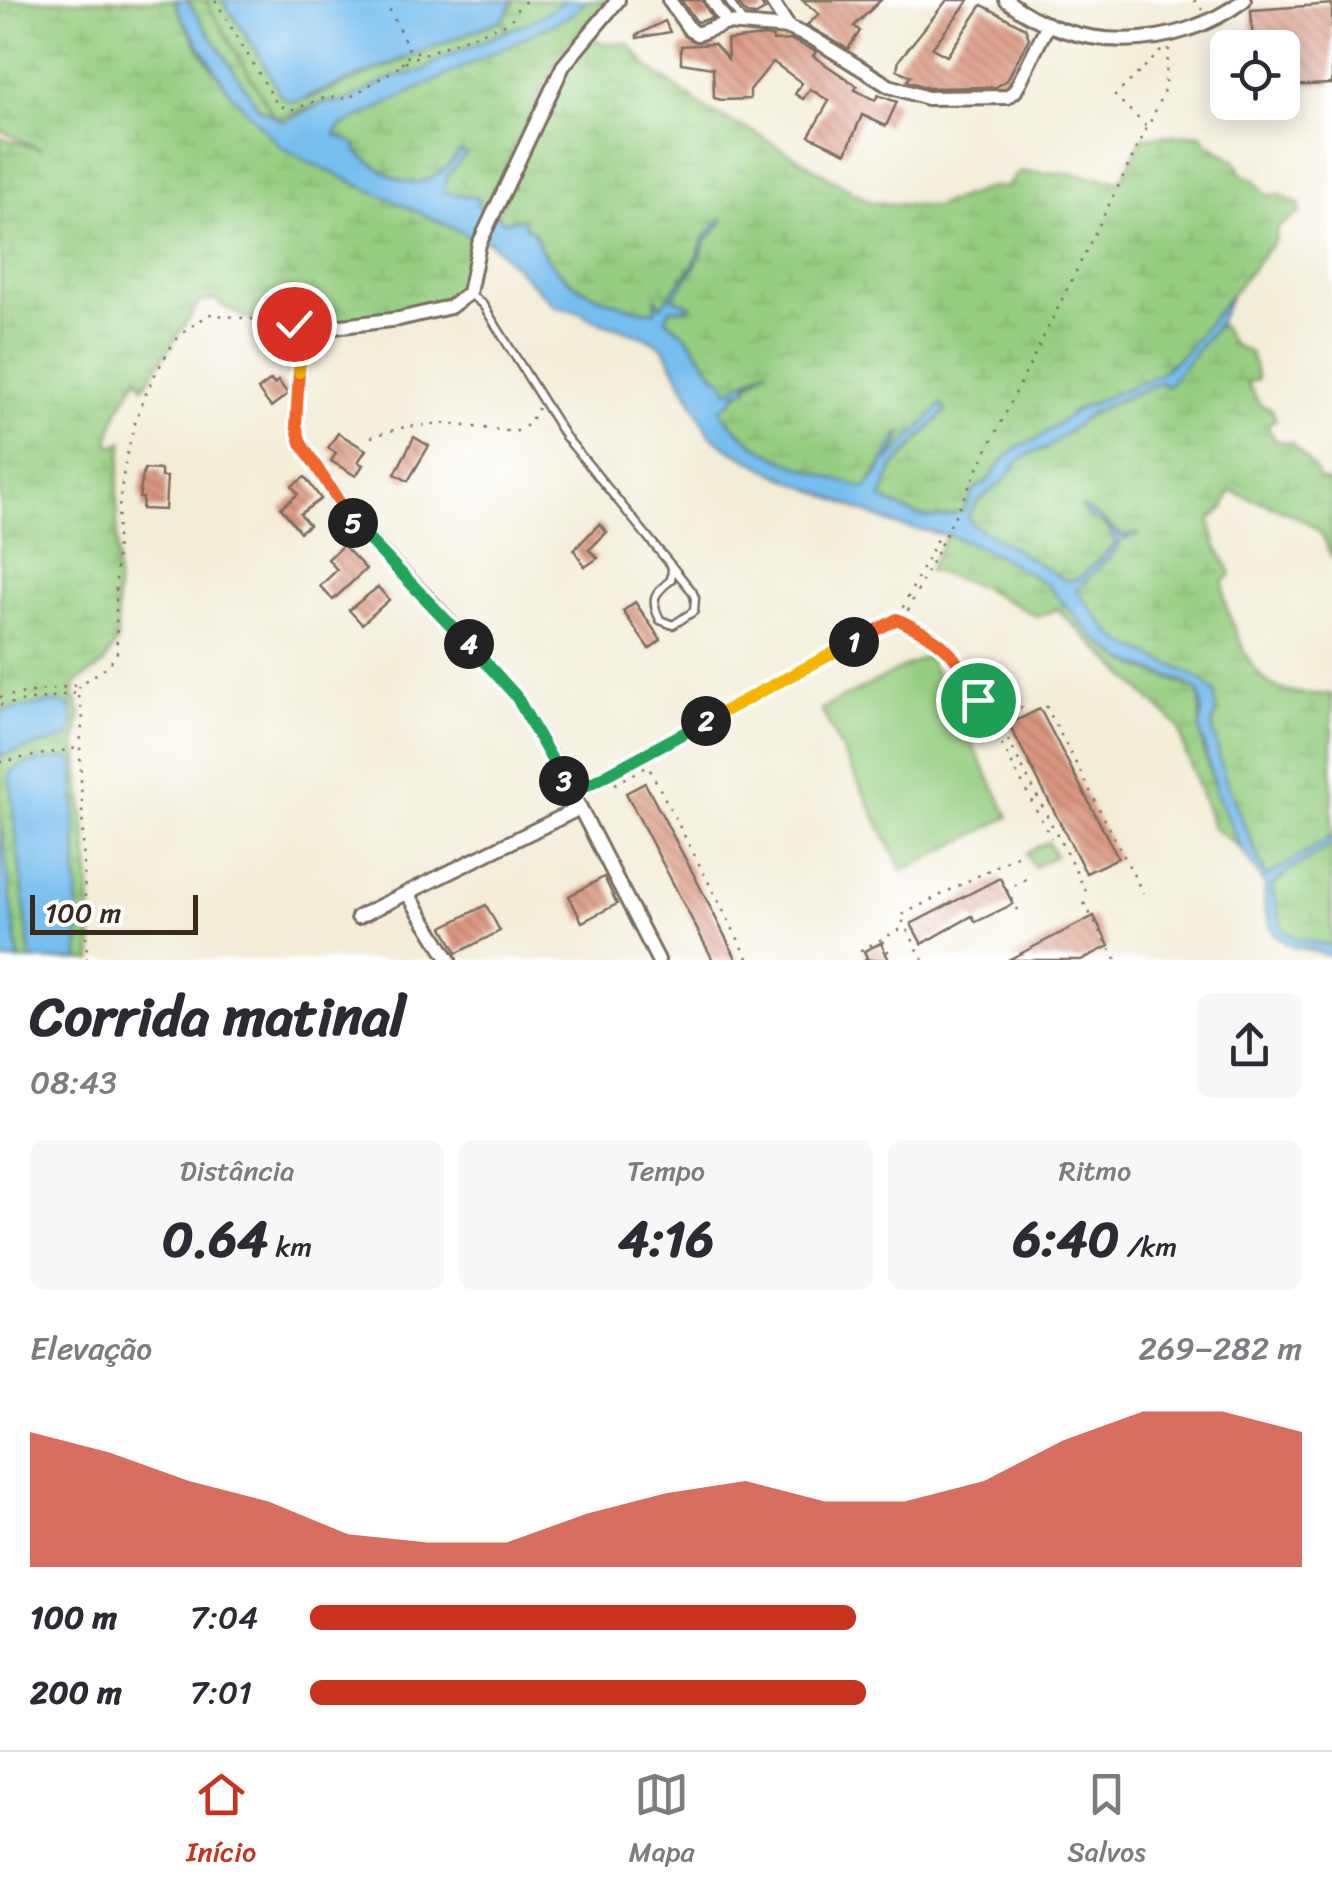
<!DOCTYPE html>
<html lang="pt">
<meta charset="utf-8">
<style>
body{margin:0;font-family:Sriracha,sans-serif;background:#f7f7f7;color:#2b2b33;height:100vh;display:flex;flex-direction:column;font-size:38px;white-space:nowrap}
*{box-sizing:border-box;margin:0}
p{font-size:32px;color:#7c7c81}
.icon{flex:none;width:55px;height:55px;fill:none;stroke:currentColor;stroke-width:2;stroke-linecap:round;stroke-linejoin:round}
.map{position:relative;height:960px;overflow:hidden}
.drawer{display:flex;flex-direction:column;background:#fff;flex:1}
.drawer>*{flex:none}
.buttons{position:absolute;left:1210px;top:30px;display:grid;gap:20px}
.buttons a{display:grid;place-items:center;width:90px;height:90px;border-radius:15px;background:#fff;box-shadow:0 5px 25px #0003;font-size:50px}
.scale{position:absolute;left:30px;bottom:25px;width:168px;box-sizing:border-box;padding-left:10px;border:5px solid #3b2a1e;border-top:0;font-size:28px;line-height:35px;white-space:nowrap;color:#3b2a1e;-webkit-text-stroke:8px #fff;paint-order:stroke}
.pin{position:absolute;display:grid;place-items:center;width:85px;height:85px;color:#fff;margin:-42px;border:5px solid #fff;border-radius:50%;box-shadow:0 2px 10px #0007}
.km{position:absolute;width:50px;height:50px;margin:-25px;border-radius:50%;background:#222;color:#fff;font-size:28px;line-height:50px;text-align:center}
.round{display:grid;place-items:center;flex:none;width:105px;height:105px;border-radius:15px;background:#f7f7f7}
.overview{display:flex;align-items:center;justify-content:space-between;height:170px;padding:0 30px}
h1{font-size:55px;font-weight:800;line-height:75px}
.metrics{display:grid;grid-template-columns:repeat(3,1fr);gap:15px;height:170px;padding:10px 30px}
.metrics div{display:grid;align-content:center;border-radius:15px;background:#f7f7f7;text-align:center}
.metrics b{font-size:50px;font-weight:800}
.metrics small{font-size:28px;font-weight:400}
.metrics p{font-size:28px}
.chart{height:280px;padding:20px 30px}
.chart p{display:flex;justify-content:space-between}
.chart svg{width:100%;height:180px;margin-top:10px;fill:#c8321e;opacity:.7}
ul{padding:0 30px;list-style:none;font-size:32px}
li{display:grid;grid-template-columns:160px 120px 1fr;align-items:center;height:75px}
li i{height:25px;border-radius:12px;background:#c8321e}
.menu{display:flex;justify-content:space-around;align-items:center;height:140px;border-top:2px solid #e1e1e2;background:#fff;font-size:28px;color:#7c7c81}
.menu a{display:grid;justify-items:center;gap:5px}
.menu .current{color:#c8321e}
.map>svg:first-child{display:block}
.green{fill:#96ce81;stroke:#687c50;stroke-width:2.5}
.wetland{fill:url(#wetland-marsh);stroke:#687c50;stroke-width:2.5}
.water{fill:#76beee;stroke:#587486;stroke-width:2.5}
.building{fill:url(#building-back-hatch)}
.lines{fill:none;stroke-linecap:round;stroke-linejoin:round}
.lane-casing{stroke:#7b6e5f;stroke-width:11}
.street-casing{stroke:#7b6e5f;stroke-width:18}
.path{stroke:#7b6e5f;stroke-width:2.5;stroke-dasharray:2.5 8;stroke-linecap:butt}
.lane{stroke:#fff;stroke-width:6}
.street{stroke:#fff;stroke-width:12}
.split-1-casing{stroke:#fff;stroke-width:20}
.split-2-casing{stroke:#fff;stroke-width:20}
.split-3-casing{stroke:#fff;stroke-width:20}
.split-4-casing{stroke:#fff;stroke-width:20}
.split-5-casing{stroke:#fff;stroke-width:20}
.split-6-casing{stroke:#fff;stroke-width:20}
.split-7-casing{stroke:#fff;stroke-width:20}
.split-1{stroke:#f0652b;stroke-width:12}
.split-2{stroke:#f5b400;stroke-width:12}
.split-3{stroke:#22a559;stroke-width:12}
.split-4{stroke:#22a559;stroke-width:12}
.split-5{stroke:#22a559;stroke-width:12}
.split-6{stroke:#f0652b;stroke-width:12}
.split-7{stroke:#f5b400;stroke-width:12}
</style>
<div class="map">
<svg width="1332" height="960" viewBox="0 0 1332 960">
<defs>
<pattern id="wetland-marsh" width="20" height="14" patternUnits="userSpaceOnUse" patternTransform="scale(2.5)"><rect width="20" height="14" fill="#96ce81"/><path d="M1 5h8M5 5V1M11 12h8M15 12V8" fill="none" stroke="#82b16f"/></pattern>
<pattern id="building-back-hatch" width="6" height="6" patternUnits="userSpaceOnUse" patternTransform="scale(2.5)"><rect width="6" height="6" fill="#db9781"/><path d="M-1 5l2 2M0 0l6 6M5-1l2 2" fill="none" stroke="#b37b69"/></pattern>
</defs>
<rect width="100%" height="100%" fill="#fff"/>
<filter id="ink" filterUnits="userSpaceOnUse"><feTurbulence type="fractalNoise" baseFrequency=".01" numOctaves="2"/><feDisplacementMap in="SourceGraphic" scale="20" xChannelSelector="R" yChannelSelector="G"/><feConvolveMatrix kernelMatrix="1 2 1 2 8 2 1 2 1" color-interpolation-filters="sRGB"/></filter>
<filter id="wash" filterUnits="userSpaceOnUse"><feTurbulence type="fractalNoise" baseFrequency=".0048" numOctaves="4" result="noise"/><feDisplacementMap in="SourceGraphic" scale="40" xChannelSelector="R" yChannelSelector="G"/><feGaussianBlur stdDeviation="2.25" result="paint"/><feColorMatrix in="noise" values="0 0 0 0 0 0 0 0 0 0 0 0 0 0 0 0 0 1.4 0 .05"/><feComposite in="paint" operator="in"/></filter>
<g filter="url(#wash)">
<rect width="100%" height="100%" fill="#f3edd8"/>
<g class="green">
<polygon points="205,0 222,0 259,54 281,96 309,99 503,19 506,31 436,61 426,70 394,77 343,102 323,103 279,118 274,116"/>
<polygon points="927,656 1009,817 903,871 821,709"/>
<polygon points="1048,842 1055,856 1034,867 1026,853"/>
</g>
<g class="wetland">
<path d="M0,0H175C196,57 255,130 306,161L477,238C473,256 471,285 457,297C425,322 304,327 264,322C244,319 229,312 215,299L199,303L144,387L138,377L118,411L108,443L115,446L123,442L117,489V642L103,665L76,683L73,693L81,714L76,743L89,864L93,960H79L72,760L24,764L9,773L31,960H19L0,818V756L70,737L54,702L0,712V137L42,150L0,130Z"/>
<polygon points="187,0 205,0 274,116 279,118 316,106 285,122 259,108"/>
<polygon points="514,0 566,0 539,18 506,31 503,19"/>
<path d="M583,0H608L560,54L484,211L477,207L478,198L443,192L448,175L465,154L460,152C422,200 399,185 357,152V145L335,134L340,127L569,16L584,3Z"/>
<path d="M591,34L600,43H628L648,67L712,113L754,132L871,202L934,207L991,187L1005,188L1019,172L1067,173L1121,181L1143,137L1202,134L1207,143L1235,160L1241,173L1257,182L1266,195H1280L1300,204V213L1276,229V239L1186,351L1158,375L1076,410L1038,439L1020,446L1003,460L989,480L973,491L964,510C927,527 917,514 881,499L893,468L939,418L941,406L889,462L901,439L895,442L866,489C816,473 749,456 720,409L768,368L728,391L687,336L666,319L670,309L690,305L672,298L696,265L706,240L716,231L705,236L694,264L656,313C604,303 552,284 533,231L513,219L503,222L497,214L564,70Z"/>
<path d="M1217,325L1222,326L1232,344L1250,353L1258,379L1247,383L1260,405L1271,409L1276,419L1267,425L1275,441L1292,443L1315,469L1318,479L1332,483V557C1327,550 1326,540 1321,534C1305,515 1254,500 1230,491L1224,508L1210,520L1216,545L1232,574L1224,581C1223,606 1228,612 1237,634C1257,686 1276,696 1332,694V837L1267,878L1224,776L1212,727L1216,712L1183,670L1124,644L1113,635L1075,590L1115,551L1122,539L1129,538C1114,533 1107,521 1092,517L1110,529L1116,543L1080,578L1067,581L972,524L967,517L977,502L1003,481L1019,460L1033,452L1047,448L1092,412L1162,382L1167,387Z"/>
<path d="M947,535C988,547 1031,568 1062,598C1082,618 1096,642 1121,658C1145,673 1175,677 1199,692C1202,706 1198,718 1200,731C1206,773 1225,812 1242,850L1213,827L1185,751L1179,727L1057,609L1038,617L981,587L928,570Z"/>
<polygon points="1332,845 1332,946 1297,939 1283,930 1272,887 1285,873"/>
</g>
<g class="water">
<path d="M175,0H187L259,108L284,122L323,103L344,102L394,77L426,70L436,61L538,18L566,0H583L585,3L569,16L340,127L335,134L357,145V152C399,185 423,200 461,151L466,154L448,175L443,192L479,198L478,207L497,214L503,222L524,218V226L533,231C551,284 604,304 655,312L656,298L661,306L694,264L705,236L722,218V223L706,240L696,265L673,298L691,305L690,308L670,309L666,319L687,336L715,375L725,381L728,391L769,368L747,384L748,389L737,391L731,402L720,409C748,456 817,473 866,489L880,470L897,435L902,433L888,462L941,405L946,410L893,468L881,498C915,515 928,526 964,510L973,491L989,480L1003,460L1020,446L1038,439L1076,410L1158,375L1186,351L1232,293L1217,325L1167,387L1161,382L1092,412L1047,448L1033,452L1020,460L1003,481L977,502L968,517L972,524L1067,581L1080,578L1116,543L1107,525L1093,520L1080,506C1093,513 1108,522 1118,535L1140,534L1122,539L1115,551L1076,590L1113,635L1124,643L1183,670L1203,681L1215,693L1216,712L1212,727L1224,776L1266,877L1332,837V845L1285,873L1272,887L1283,930L1297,939L1332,946V956L1291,946L1274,934L1265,911V885L1242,850L1216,793L1200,730L1202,707L1199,692L1181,681L1124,660L1096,639L1047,585L996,554L952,536L896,525L780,476L729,449L710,435L664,348L646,337L594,320L578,311L556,307L490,242L470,236L306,161L280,146L231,94L181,16Z"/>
<polygon points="222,0 514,0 503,19 298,101 288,101 281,96 259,54"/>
<polygon points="54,702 70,705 74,721 69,737 0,756 0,712"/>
<polygon points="68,758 74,763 79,960 31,960 9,773 24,764"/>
<polygon points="0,818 19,960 0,960"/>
</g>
<g id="blocks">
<g class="building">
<polygon points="681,0 702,0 712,18 697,22"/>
<polygon points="736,0 759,0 765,10 756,15 746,14"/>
<polygon points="802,0 881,0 854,26 860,31 848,49 807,25 819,14"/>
<polygon points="947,0 969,0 932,48 947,56 982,5 1025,28 1029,38 1007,80 996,87 928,88 907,81 911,76 897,70 899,60"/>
<polygon points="1332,4 1332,84 1282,86 1282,48 1253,48 1251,10"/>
<polygon points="665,21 670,32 637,38 637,35"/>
<polygon points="764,36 773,37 773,41 792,40 809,48 816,52 813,56 857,86 855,90 875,100 878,95 897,102 886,126 862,115 846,153 809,136 829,101 810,89 803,99 795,94 802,83 773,62 750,90 750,99 722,100 714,98 713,68 681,63 681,46 714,44 728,59 727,40"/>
<polygon points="271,380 274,384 278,381 288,394 271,407 258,390"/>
<polygon points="338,433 366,450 358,462 363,465 356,476 331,461 336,453 328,448"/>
<polygon points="414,437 429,446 408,481 395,474"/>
<polygon points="144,469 161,470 161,477 167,477 165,510 142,509 143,498 139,498"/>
<polygon points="305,477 321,499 300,514 309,525 300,532 281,508 298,494 292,486"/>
<polygon points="599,524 607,532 589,550 598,558 585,567 574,550"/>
<polygon points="343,545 366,569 333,600 320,586 337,570 328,559"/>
<polygon points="378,587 389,600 362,624 349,610"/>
<polygon points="635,602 661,640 649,649 623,611"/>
<polygon points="1040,709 1118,858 1086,873 1009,724"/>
<polygon points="645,783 695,877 737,960 713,960 665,868 626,793"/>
<polygon points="604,877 617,904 582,922 569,896"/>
<polygon points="1000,878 1013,904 976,922 972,916 922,944 911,924"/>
<polygon points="486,905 500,931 457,953 443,927"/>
<polygon points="1094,916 1109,946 1081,960 1008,960"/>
<polygon points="881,943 889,960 868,960 864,951"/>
</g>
</g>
</g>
<g filter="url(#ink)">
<use href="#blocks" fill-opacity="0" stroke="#7b6e5f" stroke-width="2.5"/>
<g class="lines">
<defs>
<g id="lane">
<polyline points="728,0 744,24"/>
<path d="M470,294L483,305L565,436L692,591L695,598L694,611L673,625L660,620C650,600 654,593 671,580L672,568"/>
</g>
<g id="street">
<polyline points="618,0 563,66 479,244 469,293 450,307 399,319 334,327 311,335 301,347 296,425 301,443 354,524 433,604 516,696 580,808 658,960"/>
<polyline points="669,0 690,30 697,34 727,23 789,28"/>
<polyline points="712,0 727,23"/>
<polyline points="771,0 789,28 814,39 889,86 927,98 1007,97 1015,91 1048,24"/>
<path d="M1006,0C1075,54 1175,52 1244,0"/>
<polyline points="408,894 449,960"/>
<polyline points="358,917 580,808"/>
</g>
</defs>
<use href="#lane" class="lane-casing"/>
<use href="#street" class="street-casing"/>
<g class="path">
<polyline points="215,0 276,102 285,108 294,109 327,97 347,99 413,58 510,22 519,6 527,0"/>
<polyline points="385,0 411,54"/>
<polyline points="1194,0 1203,10"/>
<polyline points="403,64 401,60 421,50 424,54"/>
<polyline points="1146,126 1115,96 1164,48"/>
<polyline points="371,437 400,428 442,423 515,432 528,425 538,408"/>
<polyline points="898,620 948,648 956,657 1051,838"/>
<polyline points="919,630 922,624 905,616 1154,114 1164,90 1169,48"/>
<polyline points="984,693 1089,897"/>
<polyline points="0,697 78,685"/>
<polyline points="982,704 1011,689 1025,715"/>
<polyline points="0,705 77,693"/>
<polyline points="1046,706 1143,893"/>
<polyline points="0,762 78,748"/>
<polyline points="615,784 648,766 749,960"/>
<polyline points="584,786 897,619 938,537 942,539"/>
<polyline points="1084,903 1116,960"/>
<polyline points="1018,910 1007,890 1031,876"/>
<polyline points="882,941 893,960"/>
<path d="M87,960L80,747L83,714L77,693L80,685L109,665L117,652C115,557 111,448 161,364C166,356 171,345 178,338C186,329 199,322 209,314L294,324L301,329"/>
<polyline points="866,960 861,950 905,927"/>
<polyline points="923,960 900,916 1020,854"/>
</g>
<use href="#lane" class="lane"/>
<use href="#street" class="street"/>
</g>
</g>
<g class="lines" filter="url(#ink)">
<defs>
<path id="split-1" d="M854,642L897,619C948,644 953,650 978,700"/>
<polyline id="split-2" points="706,721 854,642"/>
<polyline id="split-3" points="564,781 571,794 706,721"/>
<polyline id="split-4" points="469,644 516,696 564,781"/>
<polyline id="split-5" points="353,523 469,644"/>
<polyline id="split-6" points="299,372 296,425 301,443 353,523"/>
<polyline id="split-7" points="294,324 311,335 301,347 299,372"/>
</defs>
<use href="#split-1" class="split-1-casing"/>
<use href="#split-2" class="split-2-casing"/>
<use href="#split-3" class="split-3-casing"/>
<use href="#split-4" class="split-4-casing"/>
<use href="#split-5" class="split-5-casing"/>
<use href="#split-6" class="split-6-casing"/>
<use href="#split-7" class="split-7-casing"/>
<use href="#split-1" class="split-1"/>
<use href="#split-2" class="split-2"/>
<use href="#split-3" class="split-3"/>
<use href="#split-4" class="split-4"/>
<use href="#split-5" class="split-5"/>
<use href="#split-6" class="split-6"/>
<use href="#split-7" class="split-7"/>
</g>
</svg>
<div class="buttons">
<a><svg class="icon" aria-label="locate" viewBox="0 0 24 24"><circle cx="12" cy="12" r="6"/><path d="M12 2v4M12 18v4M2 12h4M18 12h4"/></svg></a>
</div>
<div class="scale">100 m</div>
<div class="pin" style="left:978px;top:700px;background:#1e9e55"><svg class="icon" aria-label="arrive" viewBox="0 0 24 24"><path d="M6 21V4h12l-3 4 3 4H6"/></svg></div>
<div class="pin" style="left:294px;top:324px;background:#d93025"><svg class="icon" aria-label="check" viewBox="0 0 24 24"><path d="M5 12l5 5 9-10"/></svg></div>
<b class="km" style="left:854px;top:642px">1</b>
<b class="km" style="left:706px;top:721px">2</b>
<b class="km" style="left:564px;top:781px">3</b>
<b class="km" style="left:469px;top:644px">4</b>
<b class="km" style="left:353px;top:523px">5</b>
</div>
<section class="drawer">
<div class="overview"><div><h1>Corrida matinal</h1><p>08:43</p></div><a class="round"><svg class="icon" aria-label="share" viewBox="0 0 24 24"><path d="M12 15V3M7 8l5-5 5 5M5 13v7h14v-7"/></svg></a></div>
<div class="metrics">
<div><p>Distância</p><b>0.64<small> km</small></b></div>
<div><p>Tempo</p><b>4:16</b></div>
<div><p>Ritmo</p><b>6:40<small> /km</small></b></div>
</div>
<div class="chart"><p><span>Elevação</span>269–282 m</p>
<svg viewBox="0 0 160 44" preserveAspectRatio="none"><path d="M0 44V11L10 16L20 23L30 28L40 36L50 38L60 38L70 31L80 26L90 23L100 28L110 28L120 23L130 13L140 6L150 6L160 11V44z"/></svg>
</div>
<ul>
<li><b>100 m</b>7:04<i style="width:55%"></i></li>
<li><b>200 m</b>7:01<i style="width:56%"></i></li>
</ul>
</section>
<nav class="menu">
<a class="current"><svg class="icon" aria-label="home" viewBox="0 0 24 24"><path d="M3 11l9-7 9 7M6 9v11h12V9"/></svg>Início</a>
<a><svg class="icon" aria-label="map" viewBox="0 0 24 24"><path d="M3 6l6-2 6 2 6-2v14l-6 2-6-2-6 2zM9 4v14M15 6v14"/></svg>Mapa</a>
<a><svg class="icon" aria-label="saved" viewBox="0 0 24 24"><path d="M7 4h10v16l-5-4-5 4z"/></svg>Salvos</a>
</nav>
